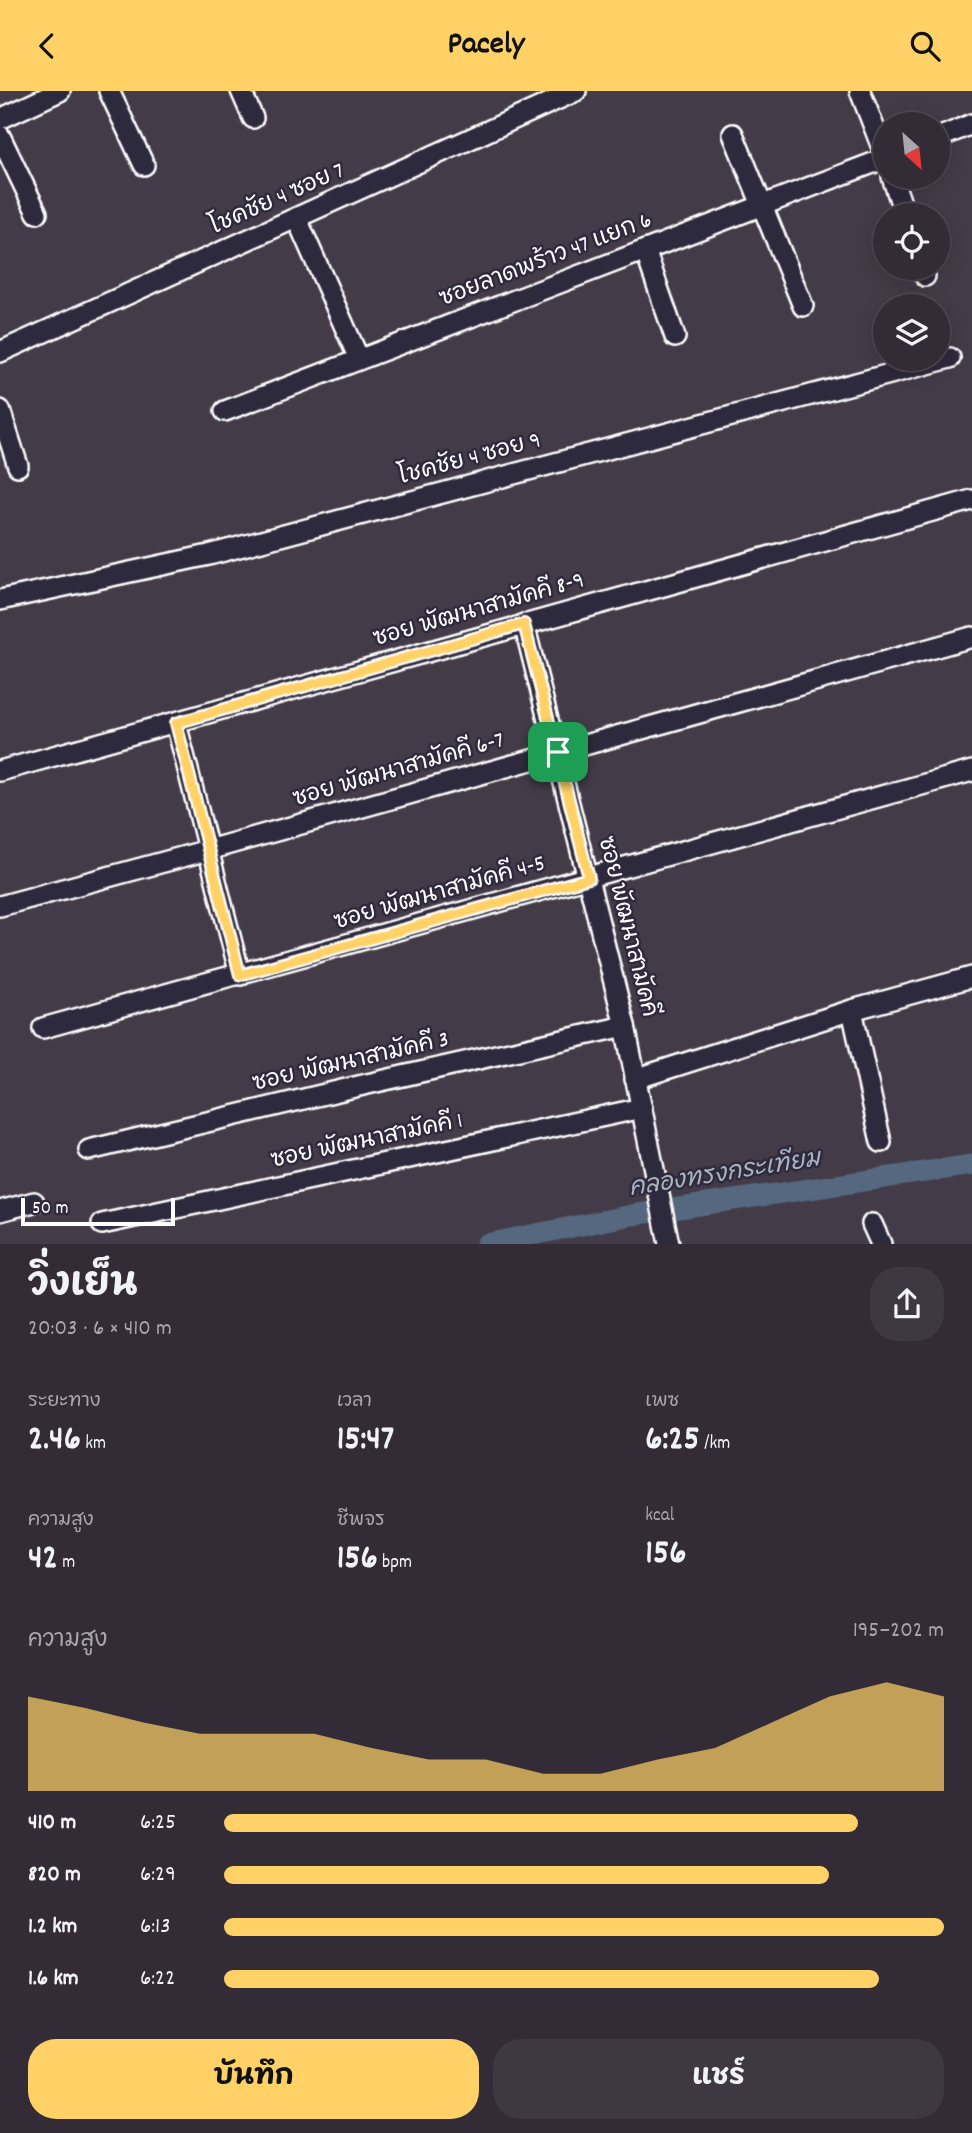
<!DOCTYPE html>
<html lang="th">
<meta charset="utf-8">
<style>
body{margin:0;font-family:Dekko,"Playpen Sans Thai",sans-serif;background:#3e3842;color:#f1f3f6;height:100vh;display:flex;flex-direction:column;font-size:26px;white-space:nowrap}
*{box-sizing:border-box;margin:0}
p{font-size:23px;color:#a9a7ad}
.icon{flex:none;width:38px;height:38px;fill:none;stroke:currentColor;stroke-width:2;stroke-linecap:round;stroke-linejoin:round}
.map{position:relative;height:1153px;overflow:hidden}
.side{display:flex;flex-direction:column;background:#332c36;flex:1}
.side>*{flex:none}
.needle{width:46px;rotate:153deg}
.controls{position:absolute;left:873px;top:21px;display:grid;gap:14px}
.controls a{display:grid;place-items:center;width:77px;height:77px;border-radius:50%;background:#332c36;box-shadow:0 4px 18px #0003,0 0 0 2px #4e4851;font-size:35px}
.scale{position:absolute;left:21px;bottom:18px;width:154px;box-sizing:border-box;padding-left:7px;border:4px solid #fff;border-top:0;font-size:19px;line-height:24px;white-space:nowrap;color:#fff;-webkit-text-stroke:5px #2f2a3d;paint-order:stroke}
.pin{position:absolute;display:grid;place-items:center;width:60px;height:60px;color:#fff;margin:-30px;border-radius:14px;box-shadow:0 4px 10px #0006}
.round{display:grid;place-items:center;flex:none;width:74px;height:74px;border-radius:28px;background:#3e3842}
.headline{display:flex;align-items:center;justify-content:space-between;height:119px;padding:0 28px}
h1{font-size:38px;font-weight:700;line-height:52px}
.figures{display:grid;grid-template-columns:repeat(3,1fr);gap:10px;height:119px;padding:7px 28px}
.figures div{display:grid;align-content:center}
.figures b{font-size:35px;font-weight:700}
.figures small{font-size:19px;font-weight:400}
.figures p{font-size:19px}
.chart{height:196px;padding:14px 28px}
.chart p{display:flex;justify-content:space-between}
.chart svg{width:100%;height:126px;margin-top:7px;fill:#ffd166;opacity:.7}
.action{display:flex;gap:14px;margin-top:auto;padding:14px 28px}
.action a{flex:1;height:80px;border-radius:28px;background:#ffd166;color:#111;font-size:28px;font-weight:700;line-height:80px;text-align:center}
.action a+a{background:#3e3842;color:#f1f3f6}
ul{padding:0 28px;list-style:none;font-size:23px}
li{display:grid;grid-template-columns:112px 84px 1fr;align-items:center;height:52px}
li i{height:18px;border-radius:9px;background:#ffd166}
header{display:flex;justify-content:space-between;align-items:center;height:91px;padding:0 28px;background:#ffd166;color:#111;font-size:32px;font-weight:700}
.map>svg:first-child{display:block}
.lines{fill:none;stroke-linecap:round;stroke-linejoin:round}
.canal{stroke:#546880;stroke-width:21}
.minor-casing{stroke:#fff;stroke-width:24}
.minor{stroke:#2f2a3d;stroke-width:19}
.route-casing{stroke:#fff;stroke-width:14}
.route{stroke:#ffd166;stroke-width:9}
.labels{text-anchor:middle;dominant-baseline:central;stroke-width:5;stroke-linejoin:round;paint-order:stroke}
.street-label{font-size:23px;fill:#fff;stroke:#2f2a3d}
.water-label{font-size:24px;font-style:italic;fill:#aab4c0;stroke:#2f2a3d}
</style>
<header><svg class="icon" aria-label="back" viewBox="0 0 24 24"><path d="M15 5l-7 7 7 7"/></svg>Pacely<svg class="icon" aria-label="search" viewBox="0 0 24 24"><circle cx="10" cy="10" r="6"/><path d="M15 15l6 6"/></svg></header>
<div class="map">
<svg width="972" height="1153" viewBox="0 0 972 1153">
<rect width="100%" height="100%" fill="#443b48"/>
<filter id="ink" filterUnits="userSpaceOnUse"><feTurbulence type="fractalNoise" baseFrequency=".0143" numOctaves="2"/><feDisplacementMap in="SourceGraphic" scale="14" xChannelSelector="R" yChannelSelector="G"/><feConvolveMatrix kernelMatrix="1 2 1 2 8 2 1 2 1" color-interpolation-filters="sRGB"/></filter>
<g filter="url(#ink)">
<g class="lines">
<polyline class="canal" points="486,1153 632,1124 972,1074"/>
<defs>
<g id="minor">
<polyline points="109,0 144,74"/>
<polyline points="241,0 253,27"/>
<polyline points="860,0 886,67"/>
<polyline points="0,28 60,0"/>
<polyline points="733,43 803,215"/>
<polyline points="0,45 37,122"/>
<polyline points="938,47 972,33"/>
<polyline points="892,86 905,124"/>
<polyline points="297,128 359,268"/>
<polyline points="645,159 675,246"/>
<polyline points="922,177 925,185"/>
<polyline points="0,261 576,0"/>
<polyline points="0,319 18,375"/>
<polyline points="225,320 886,67"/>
<polyline points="0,509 209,464 950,267"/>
<polyline points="524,533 625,935 669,1153"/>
<polyline points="176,632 240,884"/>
<polyline points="0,680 972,409"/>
<polyline points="0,815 208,759 972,546"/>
<polyline points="852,919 881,1051"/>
<polyline points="43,937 972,680"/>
<polyline points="635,988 852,919 972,886"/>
<polyline points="89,1059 363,994 625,935"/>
<polyline points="0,1120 34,1111"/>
<polyline points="102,1133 642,1017"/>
<polyline points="872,1133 881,1153"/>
</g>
</defs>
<use href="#minor" class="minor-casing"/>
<use href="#minor" class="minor"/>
</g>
</g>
<g class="lines" filter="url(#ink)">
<defs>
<polygon id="route" points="524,533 589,787 240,884 176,632"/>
</defs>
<use href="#route" class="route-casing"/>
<use href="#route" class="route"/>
</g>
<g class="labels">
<g class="street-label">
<text transform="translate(278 109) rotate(-24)">โชคชัย 4 ซอย 7</text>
<text transform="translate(546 170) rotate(-21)">ซอยลาดพร้าว 47 แยก 6</text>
<text transform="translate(470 369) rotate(-15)">โชคชัย 4 ซอย 9</text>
<text transform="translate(479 520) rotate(-16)">ซอย พัฒนาสามัคคี 8-9</text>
<text transform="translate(399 680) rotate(-16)">ซอย พัฒนาสามัคคี 6-7</text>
<text transform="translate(440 803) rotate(-16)">ซอย พัฒนาสามัคคี 4-5</text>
<text transform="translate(626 836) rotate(76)">ซอย พัฒนาสามัคคี</text>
<text transform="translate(351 972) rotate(-13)">ซอย พัฒนาสามัคคี 3</text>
<text transform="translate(367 1051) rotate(-12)">ซอย พัฒนาสามัคคี 1</text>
</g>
<g class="water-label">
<text transform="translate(725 1084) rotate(-9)">คลองทรงกระเทียม</text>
</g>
</g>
</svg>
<div class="controls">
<a><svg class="needle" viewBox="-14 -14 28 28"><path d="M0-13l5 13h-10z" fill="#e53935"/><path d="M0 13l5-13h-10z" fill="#a9a7ad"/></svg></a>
<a><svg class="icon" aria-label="locate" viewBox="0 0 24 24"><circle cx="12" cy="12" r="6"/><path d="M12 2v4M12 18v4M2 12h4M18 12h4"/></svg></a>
<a><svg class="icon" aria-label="layers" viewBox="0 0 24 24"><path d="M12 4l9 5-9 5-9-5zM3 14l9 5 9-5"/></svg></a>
</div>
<div class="scale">50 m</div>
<div class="pin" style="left:558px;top:661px;background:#1e9e55"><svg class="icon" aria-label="arrive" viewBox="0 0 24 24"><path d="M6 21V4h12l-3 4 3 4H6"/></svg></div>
</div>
<section class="side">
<div class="headline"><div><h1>วิ่งเย็น</h1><p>20:03 · 6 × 410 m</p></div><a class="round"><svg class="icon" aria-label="share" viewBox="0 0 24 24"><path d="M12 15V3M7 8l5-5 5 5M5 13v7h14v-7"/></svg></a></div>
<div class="figures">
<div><p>ระยะทาง</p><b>2.46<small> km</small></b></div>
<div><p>เวลา</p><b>15:47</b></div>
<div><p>เพซ</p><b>6:25<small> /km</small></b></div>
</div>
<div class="figures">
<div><p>ความสูง</p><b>42<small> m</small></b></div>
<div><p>ชีพจร</p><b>156<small> bpm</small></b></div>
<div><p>kcal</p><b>156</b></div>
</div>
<div class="chart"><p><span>ความสูง</span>195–202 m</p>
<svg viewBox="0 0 160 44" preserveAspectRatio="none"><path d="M0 44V11L10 15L20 20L30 24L40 24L50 24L60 29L70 33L80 33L90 38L100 38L110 33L120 29L130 20L140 11L150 6L160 11V44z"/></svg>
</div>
<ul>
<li><b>410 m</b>6:25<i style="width:88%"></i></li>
<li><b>820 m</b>6:29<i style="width:84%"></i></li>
<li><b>1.2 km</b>6:13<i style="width:100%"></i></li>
<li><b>1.6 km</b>6:22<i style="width:91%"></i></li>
</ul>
<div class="action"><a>บันทึก</a><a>แชร์</a></div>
</section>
